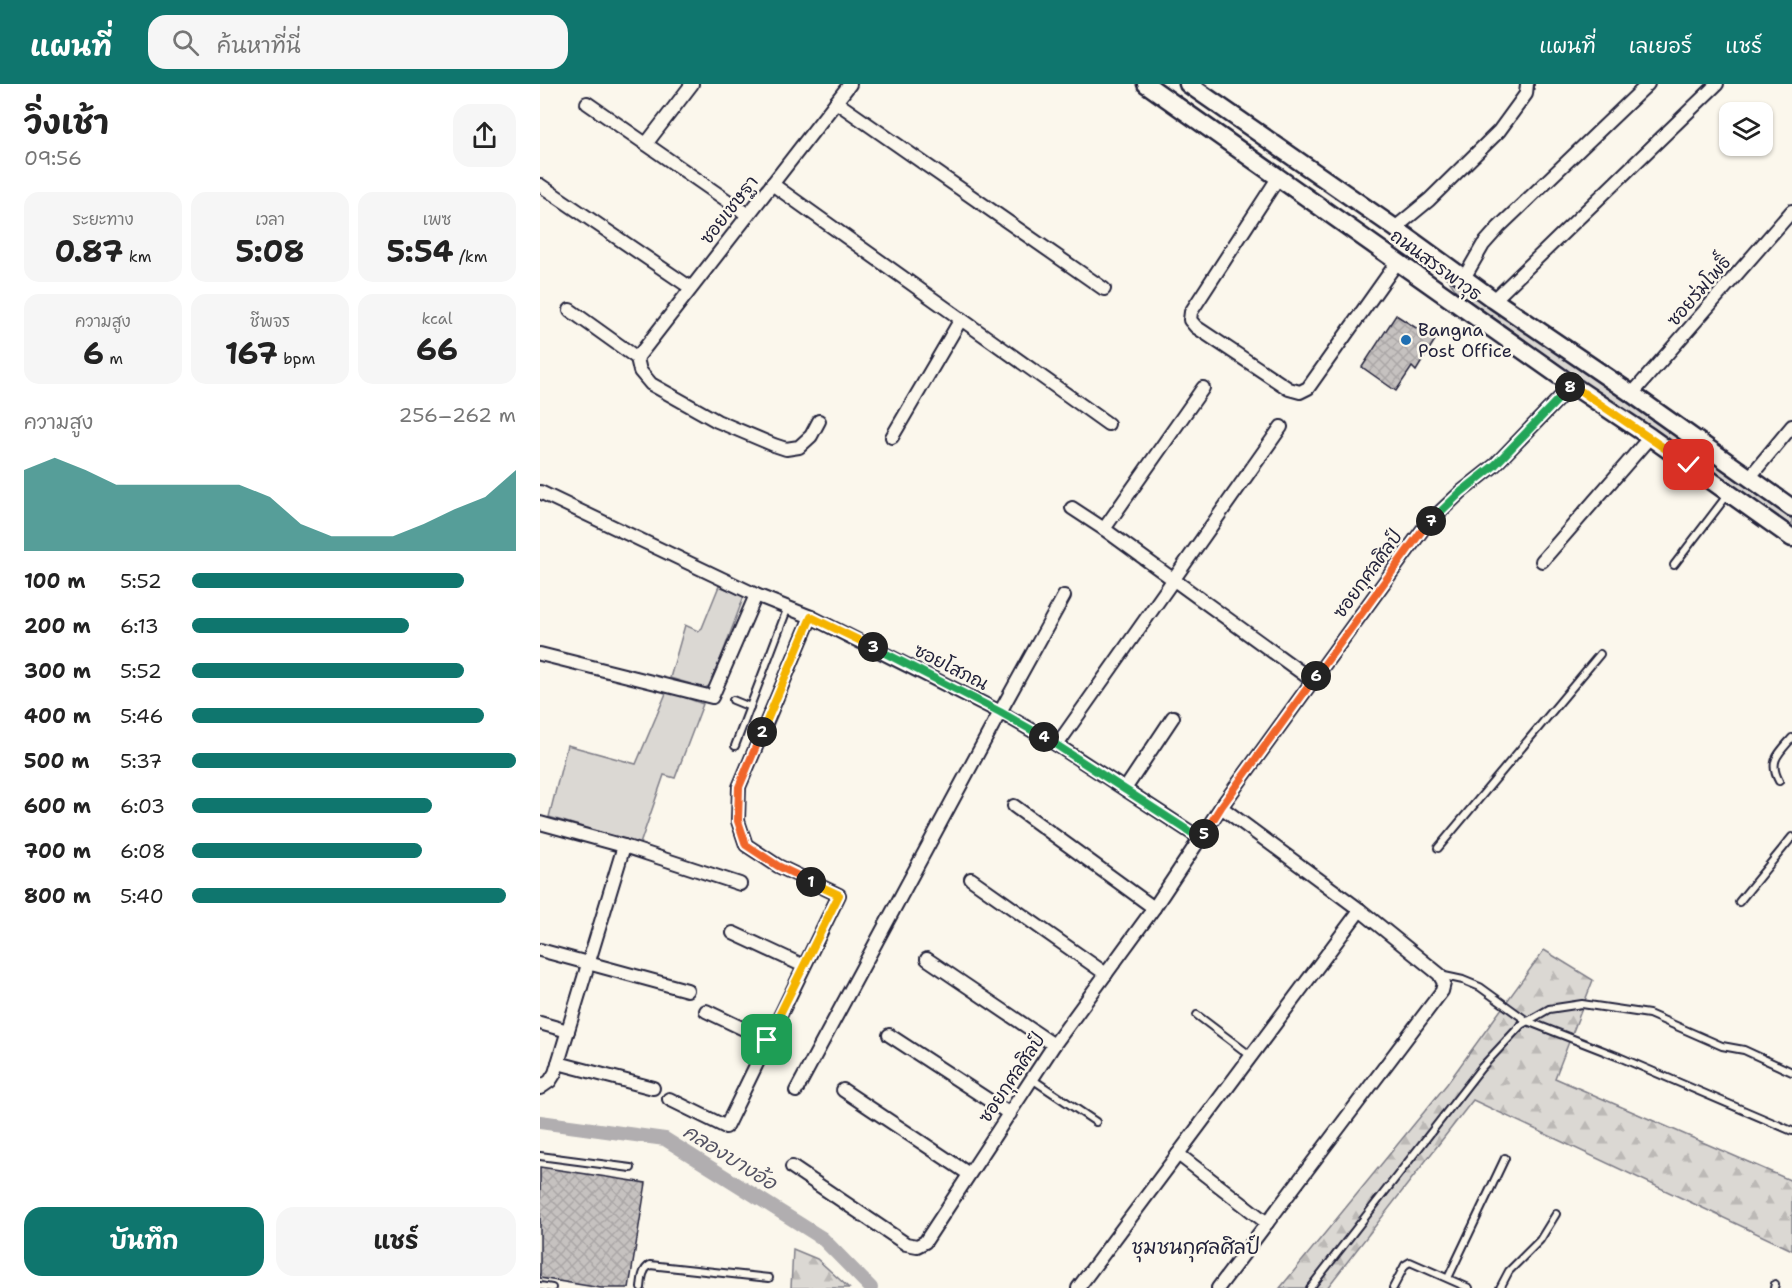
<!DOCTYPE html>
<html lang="th">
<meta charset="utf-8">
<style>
body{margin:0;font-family:"Shantell Sans","Playpen Sans Thai",sans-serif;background:#f6f6f6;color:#222;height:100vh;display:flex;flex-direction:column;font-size:22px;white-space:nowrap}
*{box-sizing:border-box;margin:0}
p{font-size:20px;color:#767676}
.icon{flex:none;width:33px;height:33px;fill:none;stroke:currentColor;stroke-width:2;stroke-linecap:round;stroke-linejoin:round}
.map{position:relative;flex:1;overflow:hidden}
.drawer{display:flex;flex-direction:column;background:#fff;width:540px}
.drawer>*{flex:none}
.fabs{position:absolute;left:1179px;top:18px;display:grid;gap:12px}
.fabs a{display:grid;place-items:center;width:54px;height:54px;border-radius:12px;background:#fff;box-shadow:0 2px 4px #0004;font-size:30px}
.pin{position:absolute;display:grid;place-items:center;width:51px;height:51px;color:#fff;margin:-26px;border-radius:12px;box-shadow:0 3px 9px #0006}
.km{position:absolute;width:30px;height:30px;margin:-15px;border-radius:50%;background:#222;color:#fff;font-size:16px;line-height:30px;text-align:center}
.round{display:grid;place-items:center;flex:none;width:63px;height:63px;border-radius:18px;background:#f6f6f6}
.head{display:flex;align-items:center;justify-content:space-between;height:102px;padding:0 24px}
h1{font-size:33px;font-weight:700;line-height:45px}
.figures{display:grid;grid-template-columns:repeat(3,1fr);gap:9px;height:102px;padding:6px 24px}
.figures div{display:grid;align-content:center;border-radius:15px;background:#f6f6f6;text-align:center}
.figures b{font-size:30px;font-weight:700}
.figures small{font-size:16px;font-weight:400}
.figures p{font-size:16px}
.chart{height:168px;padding:12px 24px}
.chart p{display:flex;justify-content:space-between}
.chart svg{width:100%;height:108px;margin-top:6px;fill:#0f766e;opacity:.7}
.cta{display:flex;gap:12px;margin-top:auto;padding:12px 24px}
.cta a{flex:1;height:69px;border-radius:18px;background:#0f766e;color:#fff;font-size:24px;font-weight:700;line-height:69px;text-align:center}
.cta a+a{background:#f6f6f6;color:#222}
ul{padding:0 24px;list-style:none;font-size:20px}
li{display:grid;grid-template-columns:96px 72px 1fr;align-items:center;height:45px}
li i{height:15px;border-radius:8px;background:#0f766e}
header{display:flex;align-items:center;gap:36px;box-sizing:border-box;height:84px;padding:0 30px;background:#0f766e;color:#fff}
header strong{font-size:28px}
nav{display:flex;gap:33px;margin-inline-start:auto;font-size:21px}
.search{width:420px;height:54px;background:#f6f6f6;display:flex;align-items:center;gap:15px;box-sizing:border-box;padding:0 21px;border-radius:18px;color:#767676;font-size:22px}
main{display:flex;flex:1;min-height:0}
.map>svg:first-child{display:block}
.grass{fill:#dbd8d3;stroke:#7e7d87;stroke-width:1.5}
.forest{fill:url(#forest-firs);stroke:#7e7d87;stroke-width:1.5}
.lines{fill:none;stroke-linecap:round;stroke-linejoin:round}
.canal{stroke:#b1aeb0;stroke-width:14}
.building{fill:url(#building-cross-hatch);stroke:#22223b;stroke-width:1.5}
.lane-casing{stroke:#22223b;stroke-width:10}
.street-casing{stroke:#22223b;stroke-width:16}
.secondary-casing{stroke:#22223b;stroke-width:21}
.lane{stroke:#fbf7ec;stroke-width:6}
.street{stroke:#fbf7ec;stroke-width:12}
.secondary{stroke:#fbf7ec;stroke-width:16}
.split-1-casing{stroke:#fff;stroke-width:12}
.split-2-casing{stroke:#fff;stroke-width:12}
.split-3-casing{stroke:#fff;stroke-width:12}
.split-4-casing{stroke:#fff;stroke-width:12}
.split-5-casing{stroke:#fff;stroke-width:12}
.split-6-casing{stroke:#fff;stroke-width:12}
.split-7-casing{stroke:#fff;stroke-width:12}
.split-8-casing{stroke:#fff;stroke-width:12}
.split-9-casing{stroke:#fff;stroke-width:12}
.split-1{stroke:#f5b400;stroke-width:8}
.split-2{stroke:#f0652b;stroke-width:8}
.split-3{stroke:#f5b400;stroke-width:8}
.split-4{stroke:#22a559;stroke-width:8}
.split-5{stroke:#22a559;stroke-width:8}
.split-6{stroke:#f0652b;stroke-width:8}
.split-7{stroke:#f0652b;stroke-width:8}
.split-8{stroke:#22a559;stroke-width:8}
.split-9{stroke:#f5b400;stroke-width:8}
.poi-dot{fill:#1f6fb2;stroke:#fbf7ec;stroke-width:2}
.labels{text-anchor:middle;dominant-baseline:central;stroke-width:5;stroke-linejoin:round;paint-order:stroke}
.street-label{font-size:18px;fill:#22223b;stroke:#fbf7ec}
.poi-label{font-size:18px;fill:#22223b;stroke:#fbf7ec;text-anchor:start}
.water-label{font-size:20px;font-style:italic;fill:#545364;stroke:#fbf7ec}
.neighbourhood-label{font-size:20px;fill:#22223b;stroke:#fbf7ec}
</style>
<header>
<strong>แผนที่</strong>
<div class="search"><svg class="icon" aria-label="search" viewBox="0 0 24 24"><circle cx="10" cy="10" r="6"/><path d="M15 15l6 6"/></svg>ค้นหาที่นี่</div>
<nav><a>แผนที่</a><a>เลเยอร์</a><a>แชร์</a></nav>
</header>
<main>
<section class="drawer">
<div class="head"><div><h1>วิ่งเช้า</h1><p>09:56</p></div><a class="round"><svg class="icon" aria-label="share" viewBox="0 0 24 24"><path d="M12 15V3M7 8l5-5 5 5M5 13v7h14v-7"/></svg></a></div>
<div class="figures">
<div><p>ระยะทาง</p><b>0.87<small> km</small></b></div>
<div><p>เวลา</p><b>5:08</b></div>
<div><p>เพซ</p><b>5:54<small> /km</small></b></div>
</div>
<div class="figures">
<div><p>ความสูง</p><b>6<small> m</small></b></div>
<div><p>ชีพจร</p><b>167<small> bpm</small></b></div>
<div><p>kcal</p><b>66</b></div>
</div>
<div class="chart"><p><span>ความสูง</span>256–262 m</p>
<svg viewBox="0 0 160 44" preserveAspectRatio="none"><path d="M0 44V11L10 6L20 11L30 17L40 17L50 17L60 17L70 17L80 22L90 33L100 38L110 38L120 38L130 33L140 27L150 22L160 11V44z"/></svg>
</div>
<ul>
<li><b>100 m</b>5:52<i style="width:84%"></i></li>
<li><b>200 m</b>6:13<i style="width:67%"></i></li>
<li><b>300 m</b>5:52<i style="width:84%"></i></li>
<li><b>400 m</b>5:46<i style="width:90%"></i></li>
<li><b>500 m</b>5:37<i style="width:100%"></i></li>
<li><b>600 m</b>6:03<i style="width:74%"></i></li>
<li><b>700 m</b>6:08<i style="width:71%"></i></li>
<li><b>800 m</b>5:40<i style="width:97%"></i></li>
</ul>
<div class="cta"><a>บันทึก</a><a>แชร์</a></div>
</section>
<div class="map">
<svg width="1252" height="1204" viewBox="0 0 1252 1204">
<defs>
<pattern id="forest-firs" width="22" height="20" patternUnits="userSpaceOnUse" patternTransform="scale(1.5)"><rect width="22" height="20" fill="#dbd8d3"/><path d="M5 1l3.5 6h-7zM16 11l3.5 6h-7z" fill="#bcb9b6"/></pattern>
<pattern id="building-cross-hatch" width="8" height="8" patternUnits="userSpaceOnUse" patternTransform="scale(1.5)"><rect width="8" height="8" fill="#c6c2c0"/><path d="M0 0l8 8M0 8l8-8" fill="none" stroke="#aaa6a6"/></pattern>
</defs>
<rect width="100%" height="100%" fill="#fbf7ec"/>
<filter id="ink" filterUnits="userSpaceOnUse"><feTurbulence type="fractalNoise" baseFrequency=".0167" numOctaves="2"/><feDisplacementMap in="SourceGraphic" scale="12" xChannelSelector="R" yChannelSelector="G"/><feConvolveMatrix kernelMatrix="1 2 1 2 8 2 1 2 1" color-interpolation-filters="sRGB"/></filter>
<g filter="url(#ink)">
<g class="grass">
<polygon points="912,197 921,200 1086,315 1252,435 1252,446 917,208 910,198"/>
<polygon points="179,502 204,512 171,601 165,604 130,594 145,541 158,547 162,544"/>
<polygon points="127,607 163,620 135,694 124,691 100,760 9,733 27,661 96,680"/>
</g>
<g class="forest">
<polygon points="1004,866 1053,896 1015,994 1252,1097 1252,1166 933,1016 787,1204 740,1204 907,1000"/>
<polygon points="253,1165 277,1175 309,1204 251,1204"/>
</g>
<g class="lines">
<polyline class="canal" points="0,1038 125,1055 282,1154 331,1204"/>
</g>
<g class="building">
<polygon points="856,231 895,256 876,287 872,283 856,307 822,283"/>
<polygon points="0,1083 106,1099 89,1204 61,1204 0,1194"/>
</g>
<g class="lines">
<defs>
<g id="lane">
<polyline points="1134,481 1189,409"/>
<polyline points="193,616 210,623"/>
<polyline points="195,662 248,523"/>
<path d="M1239,697C1228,677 1239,669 1252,654"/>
<polyline points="898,764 1060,570"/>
<polyline points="1199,818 1252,753"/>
<polyline points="900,891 923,896 940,903 987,937 1079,973 1252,1047"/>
<polyline points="657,931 711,972"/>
<polyline points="492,995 556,1038"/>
<polyline points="0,1072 91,1084"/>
<polyline points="908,1194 965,1074"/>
<polyline points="0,1202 12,1204"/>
<path d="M101,1204C102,1195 102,1186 110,1181L229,1194"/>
<polyline points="770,1204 941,984 981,941 1009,925 1042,920 1109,930 1182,962 1204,966 1252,988"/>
<polyline points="853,1204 865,1181 870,1178 929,1204"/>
<polyline points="960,1204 969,1187 1000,1156 1016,1130"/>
<polyline points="1234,1204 1235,1200"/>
</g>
<g id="street">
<polyline points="296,18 564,205"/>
<polyline points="47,19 208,131"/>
<polyline points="106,60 152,0"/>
<polyline points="738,94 651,228 650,236 656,243 749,305 760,308 768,304 858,177"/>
<polyline points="232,100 421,235 352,353"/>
<polyline points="0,101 151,204"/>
<polyline points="855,144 889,116 959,47 986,10 987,0"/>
<polyline points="924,194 943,161 959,143 1108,0"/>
<polyline points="954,216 1177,0"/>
<polyline points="30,226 97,274 100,287 111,300 177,337 234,361 246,365 259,363 271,352 279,337"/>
<polyline points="421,235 568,340"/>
<polyline points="97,274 310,0"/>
<polyline points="1092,310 1252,127"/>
<polyline points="1209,394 1252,342"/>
<polyline points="0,408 216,511 271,533 460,628 517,661 661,755"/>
<polyline points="532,424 564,445 773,597"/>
<polyline points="564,445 663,304"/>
<polyline points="1002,477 1110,353"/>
<polyline points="0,570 172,613 216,511"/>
<polyline points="517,661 741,343"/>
<polyline points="585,705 633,633"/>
<polyline points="474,722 614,824"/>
<polyline points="0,739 84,762 200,800"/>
<polyline points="431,795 566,890"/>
<polyline points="193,849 264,882"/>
<polyline points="0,866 147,906"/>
<polyline points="387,875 514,961"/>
<polyline points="166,927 227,956"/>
<polyline points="0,939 28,947"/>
<polyline points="349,951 470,1030"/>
<polyline points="18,979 113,1004"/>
<polyline points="0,1004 10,997 15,989 84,762"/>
<polyline points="303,1006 429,1090"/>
<polyline points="256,1007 460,628 524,512"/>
<polyline points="129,1015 186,1043 299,811 238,782 206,761 198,737 199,703 271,533"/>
<polyline points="638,1070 727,1139"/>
<polyline points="252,1083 366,1160 377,1162 385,1158 514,961 614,824 681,723 886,441 921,408 955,381 1032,301"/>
<polyline points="538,1204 820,826"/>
<polyline points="678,1204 902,907 904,899 899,890 820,826 681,723"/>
</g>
<g id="secondary">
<polyline points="606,0 1032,301 1110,353 1252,454"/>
<polyline points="648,0 855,144 954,216 1092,310 1252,424"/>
</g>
</defs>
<use href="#lane" class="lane-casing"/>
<use href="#street" class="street-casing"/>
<use href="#secondary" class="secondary-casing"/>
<use href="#lane" class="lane"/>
<use href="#street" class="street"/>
<use href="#secondary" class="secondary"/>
</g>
</g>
<g class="lines" filter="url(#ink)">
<defs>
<polyline id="split-1" points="227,956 299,811 271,798"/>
<polyline id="split-2" points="222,648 199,703 198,737 206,761 238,782 271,798"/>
<polyline id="split-3" points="222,648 271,533 333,563"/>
<polyline id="split-4" points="333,563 460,628 504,653"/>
<polyline id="split-5" points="504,653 661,755 664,750"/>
<polyline id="split-6" points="664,750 681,723 776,592"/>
<polyline id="split-7" points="776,592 886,441 891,437"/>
<polyline id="split-8" points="891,437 921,408 955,381 1030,303"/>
<polyline id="split-9" points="1030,303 1032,301 1149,381"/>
</defs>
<use href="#split-1" class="split-1-casing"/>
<use href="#split-2" class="split-2-casing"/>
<use href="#split-3" class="split-3-casing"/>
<use href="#split-4" class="split-4-casing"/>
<use href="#split-5" class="split-5-casing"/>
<use href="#split-6" class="split-6-casing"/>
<use href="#split-7" class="split-7-casing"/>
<use href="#split-8" class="split-8-casing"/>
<use href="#split-9" class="split-9-casing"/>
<use href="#split-1" class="split-1"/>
<use href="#split-2" class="split-2"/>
<use href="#split-3" class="split-3"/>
<use href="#split-4" class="split-4"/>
<use href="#split-5" class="split-5"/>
<use href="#split-6" class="split-6"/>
<use href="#split-7" class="split-7"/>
<use href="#split-8" class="split-8"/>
<use href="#split-9" class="split-9"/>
</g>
<circle class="poi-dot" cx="866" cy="256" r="6"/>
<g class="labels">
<g class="street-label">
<text transform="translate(189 126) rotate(-52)">ซอยเชษฐา</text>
<text transform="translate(896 181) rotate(36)">ถนนสรรพาวุธ</text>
<text transform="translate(1159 207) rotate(-49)">ซอยร่มโพธิ์</text>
<text transform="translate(828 490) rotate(-54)">ซอยกุศลศิลป์</text>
<text transform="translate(411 583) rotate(27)">ซอยโสภณ</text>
<text transform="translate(472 994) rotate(-56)">ซอยกุศลศิลป์</text>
</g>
<g class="poi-label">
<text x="878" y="246">Bangna<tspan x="878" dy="21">Post Office</tspan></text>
</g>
<g class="water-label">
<text transform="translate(190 1073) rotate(32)">คลองบางอ้อ</text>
</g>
<g class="neighbourhood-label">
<text x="656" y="1163">ชุมชนกุศลศิลป์</text>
</g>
</g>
</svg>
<div class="fabs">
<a><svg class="icon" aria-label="layers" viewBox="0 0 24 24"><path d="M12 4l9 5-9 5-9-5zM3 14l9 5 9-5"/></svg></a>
</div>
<div class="pin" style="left:227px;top:956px;background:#1e9e55"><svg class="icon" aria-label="arrive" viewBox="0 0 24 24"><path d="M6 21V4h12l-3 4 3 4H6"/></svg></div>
<div class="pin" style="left:1149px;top:381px;background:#d93025"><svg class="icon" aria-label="check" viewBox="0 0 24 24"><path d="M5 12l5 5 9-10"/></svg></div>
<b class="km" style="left:271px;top:798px">1</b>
<b class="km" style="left:222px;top:648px">2</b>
<b class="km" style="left:333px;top:563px">3</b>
<b class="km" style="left:504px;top:653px">4</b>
<b class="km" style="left:664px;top:750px">5</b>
<b class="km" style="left:776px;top:592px">6</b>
<b class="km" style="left:891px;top:437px">7</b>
<b class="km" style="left:1030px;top:303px">8</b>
</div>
</main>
